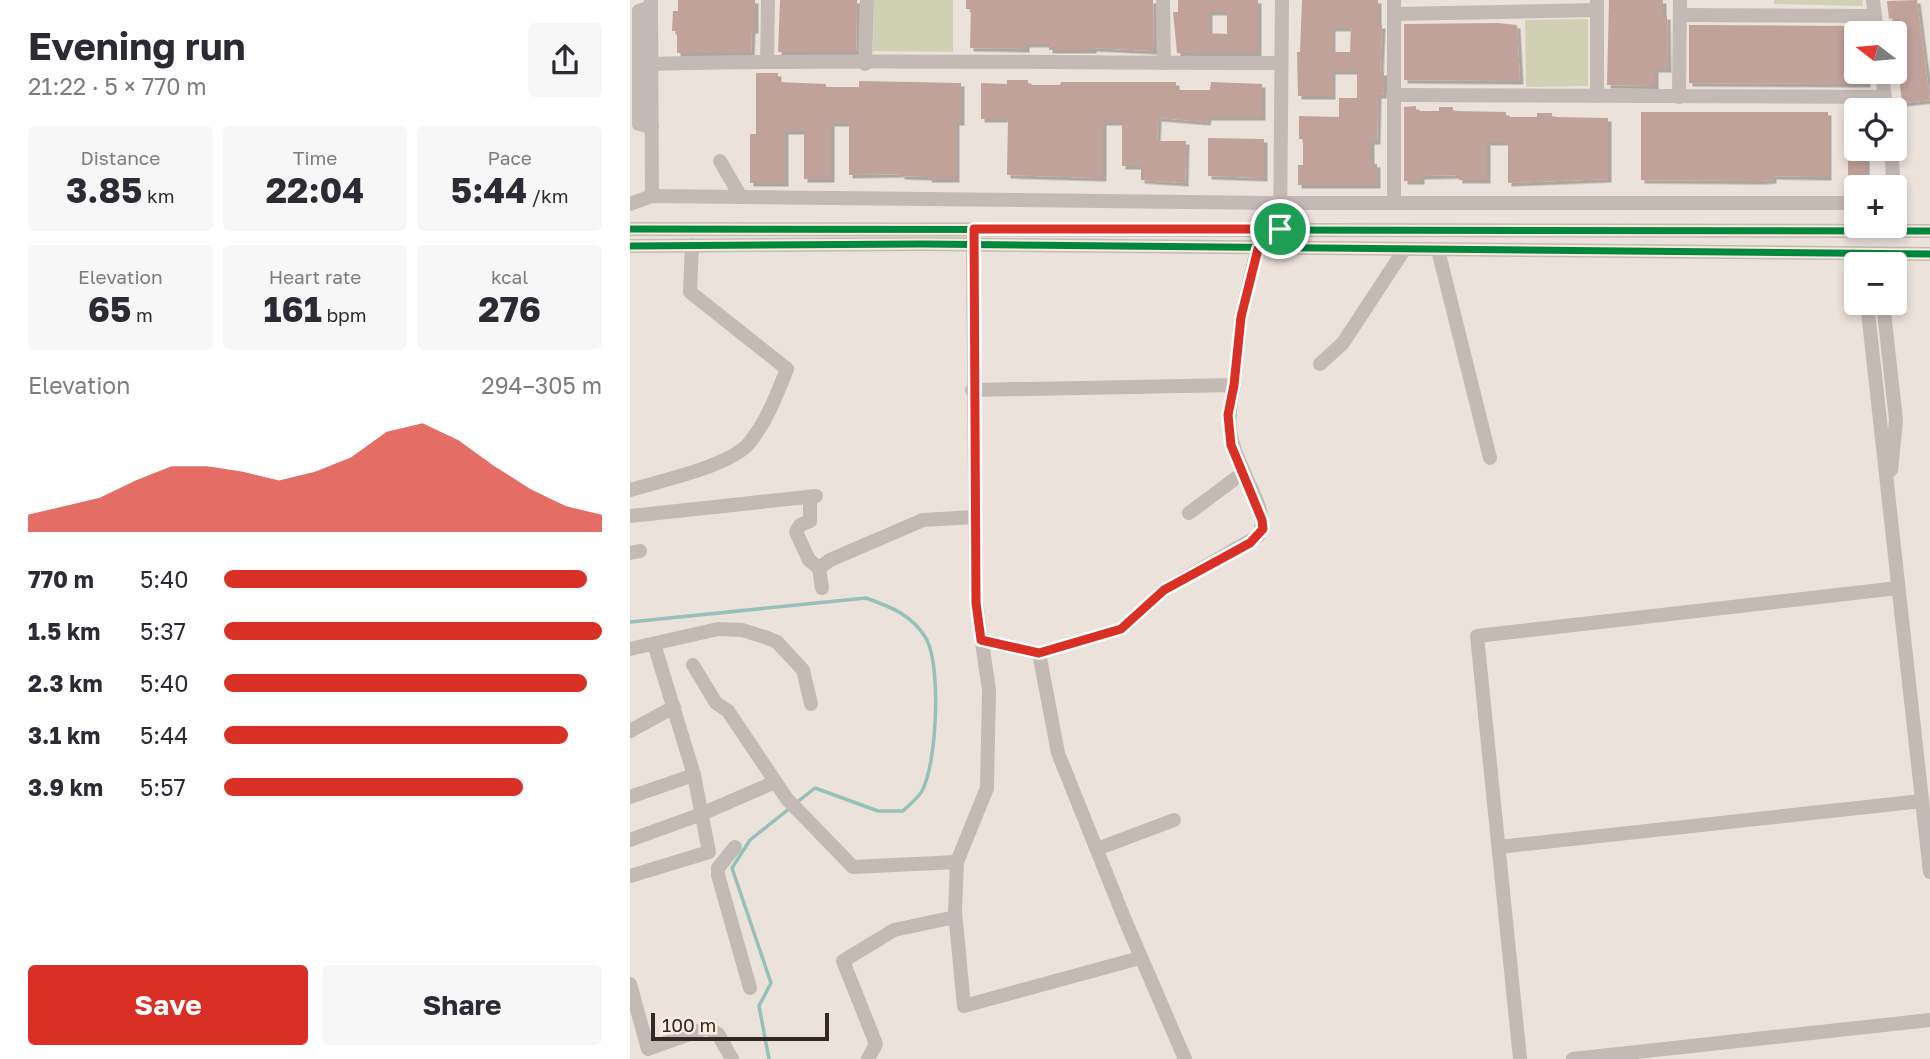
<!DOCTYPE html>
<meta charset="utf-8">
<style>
body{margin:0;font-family:"Golos Text",sans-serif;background:#f7f7f7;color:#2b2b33;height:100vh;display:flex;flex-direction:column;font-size:26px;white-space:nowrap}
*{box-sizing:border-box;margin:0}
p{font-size:23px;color:#7c7c81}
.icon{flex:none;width:38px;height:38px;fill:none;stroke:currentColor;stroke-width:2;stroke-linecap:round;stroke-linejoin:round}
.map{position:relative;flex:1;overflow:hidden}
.sheet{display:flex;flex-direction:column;background:#fff;width:630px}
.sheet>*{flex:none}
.needle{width:46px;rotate:286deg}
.controls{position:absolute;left:1214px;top:21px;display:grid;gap:14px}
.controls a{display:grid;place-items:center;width:63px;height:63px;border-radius:7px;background:#fff;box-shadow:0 4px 10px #0003;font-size:35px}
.scale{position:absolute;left:21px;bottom:18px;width:178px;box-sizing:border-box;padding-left:7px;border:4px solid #342724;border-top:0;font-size:19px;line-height:24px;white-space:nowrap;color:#342724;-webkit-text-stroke:5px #faebe0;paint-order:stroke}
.pin{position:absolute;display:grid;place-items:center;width:60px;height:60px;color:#fff;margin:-30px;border:4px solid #fff;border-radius:50%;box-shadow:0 2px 7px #0007}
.round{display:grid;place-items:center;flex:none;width:74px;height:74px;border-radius:7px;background:#f7f7f7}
.head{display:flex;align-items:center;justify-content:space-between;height:119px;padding:0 28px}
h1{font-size:38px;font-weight:700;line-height:52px}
.metrics{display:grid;grid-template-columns:repeat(3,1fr);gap:10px;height:119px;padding:7px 28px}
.metrics div{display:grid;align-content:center;border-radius:7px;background:#f7f7f7;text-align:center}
.metrics b{font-size:35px;font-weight:700}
.metrics small{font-size:19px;font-weight:400}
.metrics p{font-size:19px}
.chart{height:196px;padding:14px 28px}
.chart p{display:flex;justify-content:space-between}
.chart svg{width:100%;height:126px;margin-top:7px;fill:#d93025;opacity:.7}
.cta{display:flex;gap:14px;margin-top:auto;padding:14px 28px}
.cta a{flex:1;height:80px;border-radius:7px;background:#d93025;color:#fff;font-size:28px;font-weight:700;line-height:80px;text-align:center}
.cta a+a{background:#f7f7f7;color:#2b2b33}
ul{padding:0 28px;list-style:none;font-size:23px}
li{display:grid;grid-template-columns:112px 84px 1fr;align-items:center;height:52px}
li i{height:18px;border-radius:9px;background:#d93025}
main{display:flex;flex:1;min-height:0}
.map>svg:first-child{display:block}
.green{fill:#cfd0b4}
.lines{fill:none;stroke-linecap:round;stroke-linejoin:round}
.stream{stroke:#96c0bb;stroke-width:3.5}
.building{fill:#c0a29b;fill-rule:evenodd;filter:url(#shadow)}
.minor{stroke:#c4bab5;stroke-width:14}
.cycleway-casing{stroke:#faebe0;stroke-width:11}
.cycleway{stroke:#00873e;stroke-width:7}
.route-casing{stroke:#fff;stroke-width:14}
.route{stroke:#d93025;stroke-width:9}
</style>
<main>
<section class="sheet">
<div class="head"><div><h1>Evening run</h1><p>21:22 · 5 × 770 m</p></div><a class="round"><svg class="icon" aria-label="share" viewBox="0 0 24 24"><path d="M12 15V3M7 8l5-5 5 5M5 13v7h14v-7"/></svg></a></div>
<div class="metrics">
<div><p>Distance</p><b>3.85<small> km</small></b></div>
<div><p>Time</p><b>22:04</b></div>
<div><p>Pace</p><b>5:44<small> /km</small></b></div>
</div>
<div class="metrics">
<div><p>Elevation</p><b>65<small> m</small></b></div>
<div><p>Heart rate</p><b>161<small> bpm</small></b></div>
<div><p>kcal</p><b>276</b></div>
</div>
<div class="chart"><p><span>Elevation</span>294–305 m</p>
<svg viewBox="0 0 160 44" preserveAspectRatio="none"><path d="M0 44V38L10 35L20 32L30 26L40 21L50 21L60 23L70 26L80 23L90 18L100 9L110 6L120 12L130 21L140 29L150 35L160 38V44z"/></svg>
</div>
<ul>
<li><b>770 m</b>5:40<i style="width:96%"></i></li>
<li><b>1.5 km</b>5:37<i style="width:100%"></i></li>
<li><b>2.3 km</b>5:40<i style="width:96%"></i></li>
<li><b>3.1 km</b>5:44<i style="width:91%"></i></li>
<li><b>3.9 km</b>5:57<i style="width:79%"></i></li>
</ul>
<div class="cta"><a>Save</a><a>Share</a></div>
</section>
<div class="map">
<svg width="1300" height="1059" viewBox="0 0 1300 1059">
<defs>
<filter id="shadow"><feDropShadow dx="3.5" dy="3.5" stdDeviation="0" flood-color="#0004"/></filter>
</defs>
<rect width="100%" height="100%" fill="#ebe2db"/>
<g class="green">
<polygon points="244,0 323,0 323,52 243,51"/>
<polygon points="1144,0 1232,0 1233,6 1144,4"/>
<polygon points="958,19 958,86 896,87 895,20"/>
</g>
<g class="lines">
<g class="stream">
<path d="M0,622L236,598C261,607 283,615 297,640C311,668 307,763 292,791C288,798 279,805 273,811H248L185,788L166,803"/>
<polyline points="139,1059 129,1006 141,983 102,868 120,840 160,808"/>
</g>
</g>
<g class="building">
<polygon points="48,0 125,0 125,30 122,30 121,53 47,53 47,31 42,31 43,11 48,11"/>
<polygon points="150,0 227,0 226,52 148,52"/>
<polygon points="336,0 523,0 524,51 463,48 463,50 419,50 419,44 396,44 396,49 340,48 341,9 336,9"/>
<path d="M548,0H628V53H547L543,12H548ZM579,12H597V34L579,33Z"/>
<path d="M672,0H748V25H752L750,72H754V91L753,95H748L747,141H741V164H747V185H668V165H673V139H669V116L709,117V98H727V71H702V96H668L667,52H670ZM702,28H721L720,52H702Z"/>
<polygon points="979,0 1033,0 1033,16 1037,16 1038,69 1025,69 1025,86 977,85"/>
<polygon points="1287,0 1300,100 1272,103 1263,18 1259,19 1257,1"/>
<polygon points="868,23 887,25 890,81 774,80 774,24"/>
<polygon points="1059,25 1227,26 1227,72 1237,72 1237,84 1059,83"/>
<polygon points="126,73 148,73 148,82 196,84 196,87 229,87 229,81 331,83 331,122 326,122 326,179 298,179 299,177 271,176 271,174 219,175 219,123 201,123 201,179 174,179 174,131 155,131 155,183 120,183 120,134 126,134"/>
<polygon points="377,80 398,80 398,85 430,85 431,82 546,82 546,90 580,90 581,82 632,84 632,117 578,117 577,122 528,118 527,141 556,141 555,183 511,180 511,166 492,166 492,122 473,122 473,178 377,175 378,119 351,119 351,83 377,84"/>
<polygon points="786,106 786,111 809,111 809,107 823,107 823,111 876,112 876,117 907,117 907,113 922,113 922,117 978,118 978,179 878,183 878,142 857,142 857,180 829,180 829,175 791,176 791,181 774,181 774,107"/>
<rect x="1217" y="109" width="10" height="30"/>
<polygon points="1011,112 1198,112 1198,177 1143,176 1143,180 1130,181 1011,180"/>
<polygon points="578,138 634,139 634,178 578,176"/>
<polygon points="1236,150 1236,182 1218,182 1218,151"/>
</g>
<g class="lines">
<g class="minor">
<polyline points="21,0 22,196"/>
<polyline points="533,0 534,63"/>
<polyline points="764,0 764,202"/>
<polyline points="967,0 967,96"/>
<polyline points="1243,0 1247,33"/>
<polyline points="21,7 9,11 9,124 22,127"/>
<polyline points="764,14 967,10"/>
<polyline points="1050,15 1245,16"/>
<polyline points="137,61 138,0"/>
<path d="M20,64C230,59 441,63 651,63"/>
<polyline points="235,64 237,0"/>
<polyline points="1252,72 1256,110"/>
<polyline points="763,95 1255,97"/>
<polyline points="1049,97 1050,0"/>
<polyline points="1261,149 1265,203"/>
<polyline points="90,161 111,197"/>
<polyline points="0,204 22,196 650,203 1227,203"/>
<polyline points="0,229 1300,231"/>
<polyline points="650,236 652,0"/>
<polyline points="343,237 346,602 359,690 357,788 327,862 325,912 334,1006 510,958"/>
<polyline points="0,246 293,244 1300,254"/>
<polyline points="808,250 860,458"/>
<polyline points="1237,303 1300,872"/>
<polyline points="1253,303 1266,420 1261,470"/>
<polyline points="690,364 713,343 774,250"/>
<polyline points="342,390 604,385 611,317 629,241"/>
<path d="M0,490C29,481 102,466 120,442C137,421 147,394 157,369L60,292L62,245"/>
<polyline points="180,497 180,521 170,525 166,532 179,560 189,568"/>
<path d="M559,513L614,472C598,438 596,423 604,385"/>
<polyline points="0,516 186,496"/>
<polyline points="0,553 10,551"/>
<polyline points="192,588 189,568 200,560 293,520 344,517"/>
<polyline points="351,640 409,653 428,753 495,920 555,1059"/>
<polyline points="24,644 64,775"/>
<polyline points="0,649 88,629 112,630 135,637 147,642 173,670 181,704"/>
<path d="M409,653L491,629L534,590L628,536C640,519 621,490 614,472"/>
<polyline points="63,665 86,703 98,711 157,799 223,867 327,862"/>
<polyline points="0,731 44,707"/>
<polyline points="0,797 64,775 79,852 0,876"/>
<polyline points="0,840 69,815 145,782"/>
<polyline points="105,847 88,868 88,875 120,988"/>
<polyline points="869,847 1292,801"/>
<polyline points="467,849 544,820"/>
<polyline points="0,984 18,1049 77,1028 88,1034 102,1059"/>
<polyline points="238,1059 246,1044 213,961 264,930 325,917"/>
<polyline points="890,1059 847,636 1268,588"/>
<polyline points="943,1059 1300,1020"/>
</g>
<defs>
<g id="cycleway">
<polyline points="0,229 1300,231"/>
<polyline points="0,246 293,244 1300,254"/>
</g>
</defs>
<use href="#cycleway" class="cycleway-casing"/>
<use href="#cycleway" class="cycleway"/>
</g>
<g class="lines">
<defs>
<polygon id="route" points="344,229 650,229 651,248 628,249 611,317 604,385 598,415 601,445 632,520 633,529 620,543 534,590 491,629 409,653 351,640 346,603"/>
</defs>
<use href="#route" class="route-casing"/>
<use href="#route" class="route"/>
</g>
</svg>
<div class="controls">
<a><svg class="needle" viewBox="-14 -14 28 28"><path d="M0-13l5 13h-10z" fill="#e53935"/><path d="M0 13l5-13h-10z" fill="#7c7c81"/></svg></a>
<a><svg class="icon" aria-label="locate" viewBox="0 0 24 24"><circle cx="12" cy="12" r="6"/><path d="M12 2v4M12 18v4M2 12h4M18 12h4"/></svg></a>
<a>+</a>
<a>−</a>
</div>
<div class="scale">100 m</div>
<div class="pin" style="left:650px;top:229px;background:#1e9e55"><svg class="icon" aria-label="arrive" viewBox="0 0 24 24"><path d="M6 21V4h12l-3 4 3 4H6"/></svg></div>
</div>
</main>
